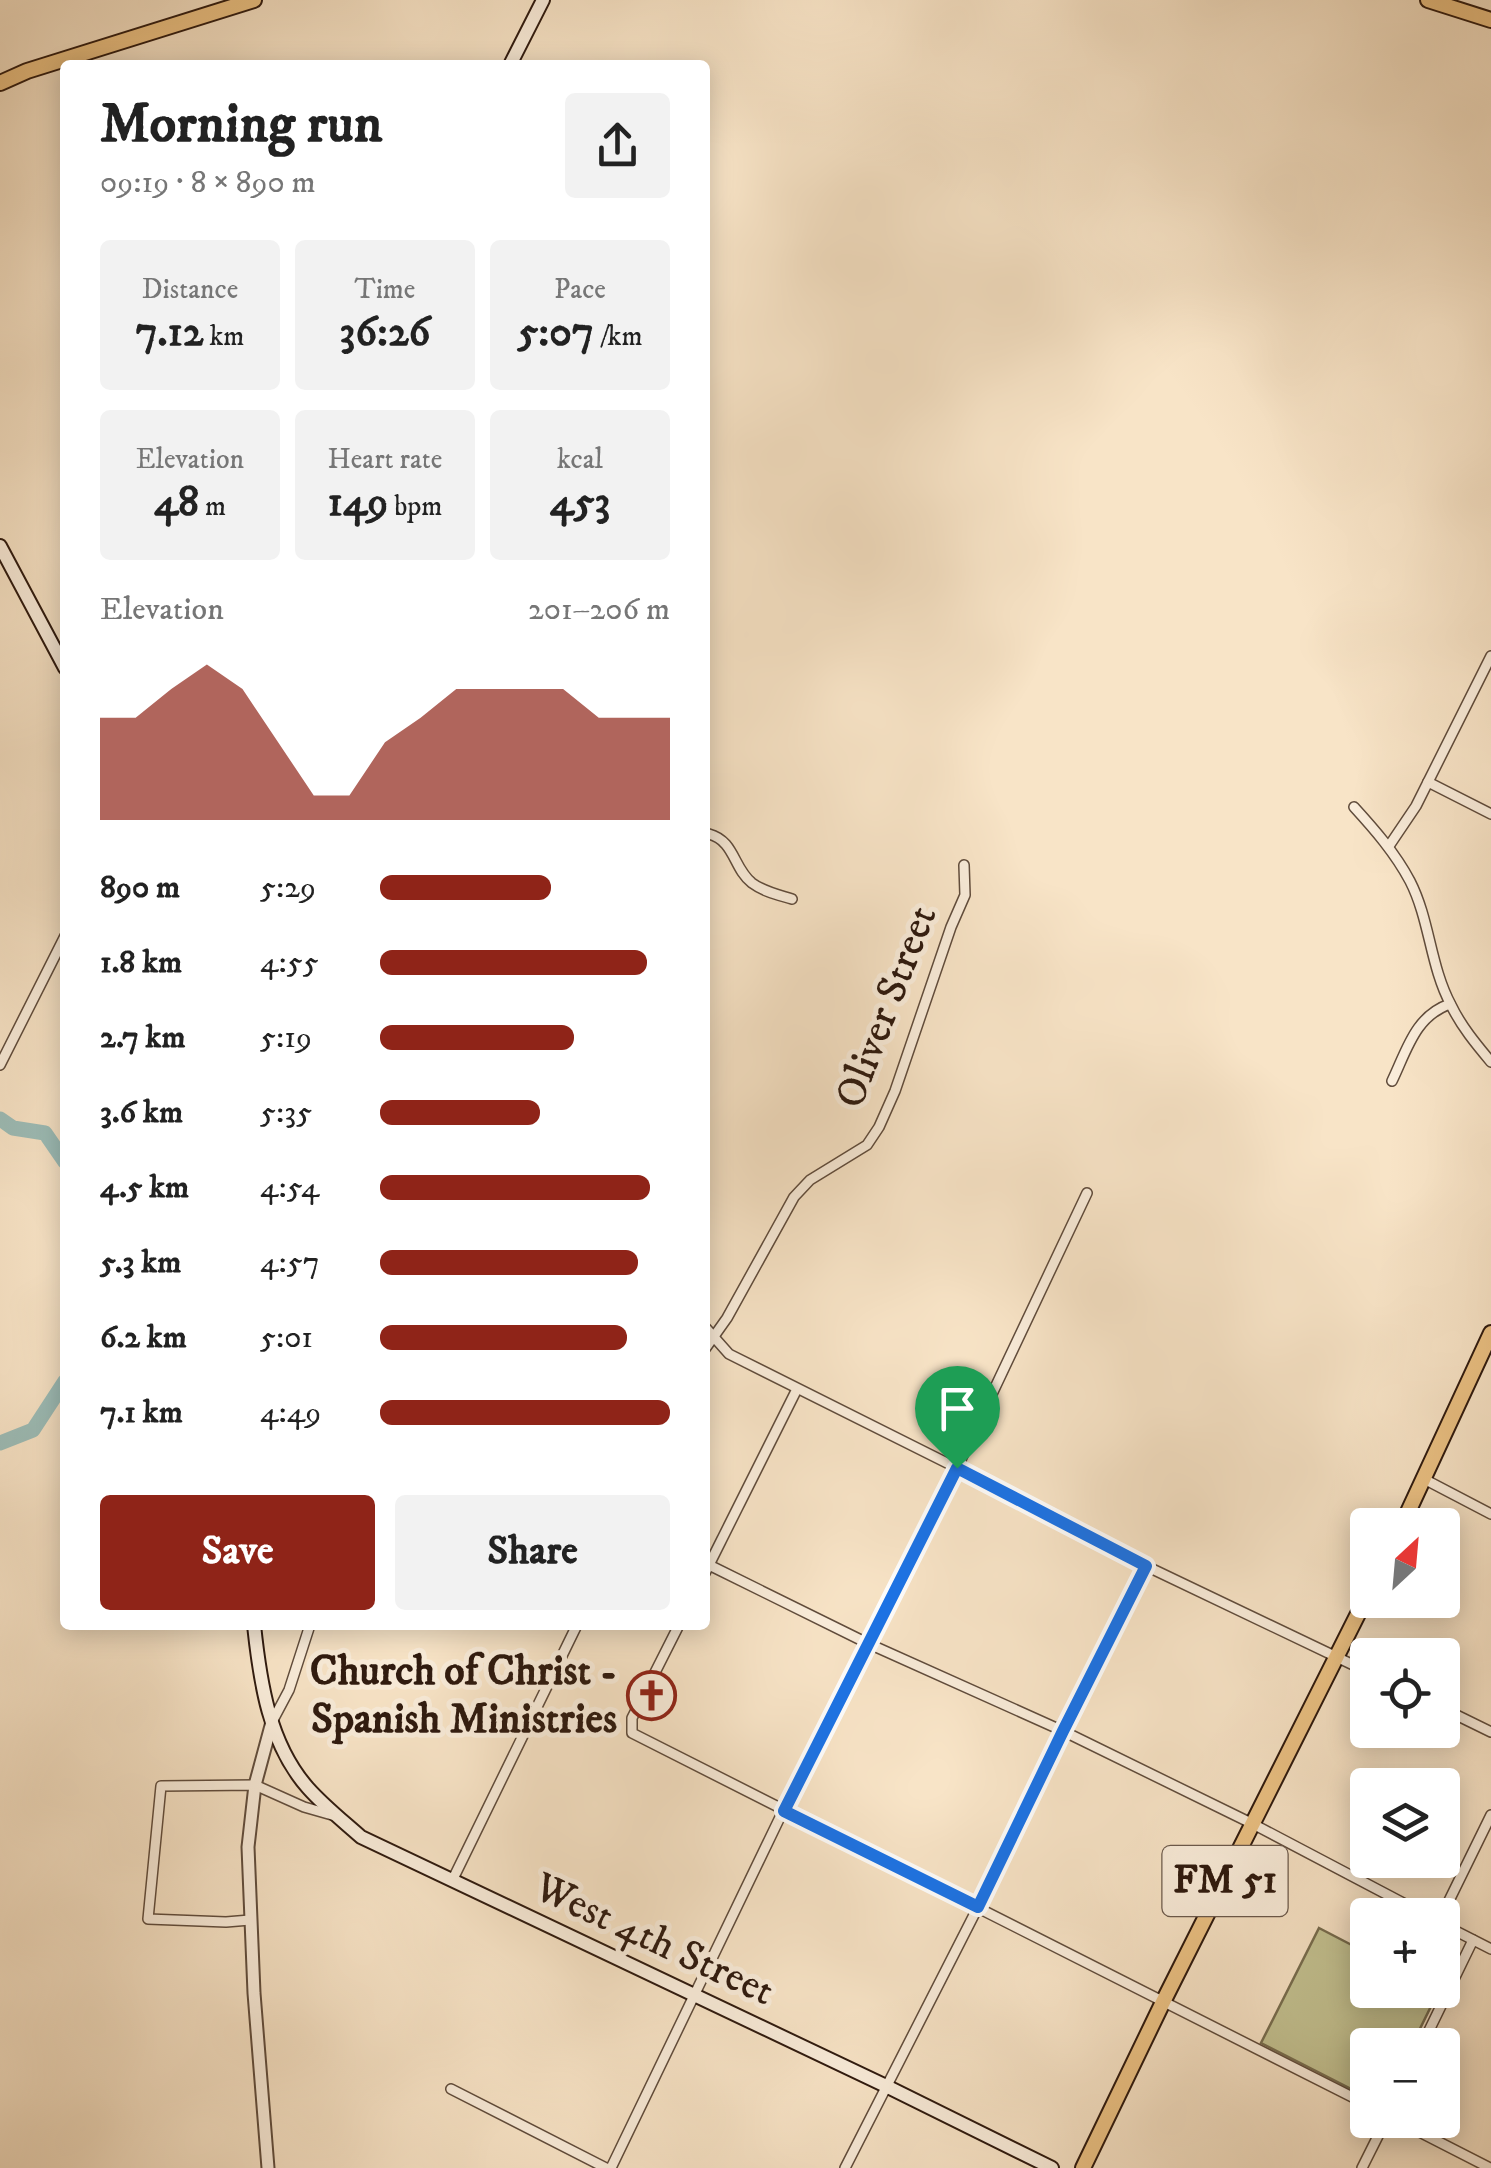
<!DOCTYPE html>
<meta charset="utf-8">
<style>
body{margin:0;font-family:"IM FELL DW Pica",serif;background:#f2f2f2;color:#222;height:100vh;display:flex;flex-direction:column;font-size:38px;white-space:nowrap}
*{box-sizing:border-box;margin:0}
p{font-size:32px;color:#767676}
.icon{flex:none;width:55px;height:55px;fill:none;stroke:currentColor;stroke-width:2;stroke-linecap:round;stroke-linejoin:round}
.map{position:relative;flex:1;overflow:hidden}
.details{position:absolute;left:60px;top:60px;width:650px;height:1570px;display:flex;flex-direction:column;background:#fff;border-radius:10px;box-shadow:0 5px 25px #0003}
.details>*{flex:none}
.needle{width:65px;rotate:26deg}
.fabs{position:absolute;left:1350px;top:1508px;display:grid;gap:20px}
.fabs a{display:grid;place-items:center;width:110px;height:110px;border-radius:10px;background:#fff;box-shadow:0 5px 25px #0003;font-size:50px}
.pin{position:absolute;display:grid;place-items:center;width:85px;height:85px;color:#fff;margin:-102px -42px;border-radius:50% 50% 50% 0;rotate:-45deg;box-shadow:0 0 10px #0007}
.pin .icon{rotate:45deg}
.round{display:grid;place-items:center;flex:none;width:105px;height:105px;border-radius:10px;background:#f2f2f2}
.overview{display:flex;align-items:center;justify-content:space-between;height:170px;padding:0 40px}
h1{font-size:55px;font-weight:800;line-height:75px}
.metrics{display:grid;grid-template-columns:repeat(3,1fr);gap:15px;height:170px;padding:10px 40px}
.metrics div{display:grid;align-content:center;border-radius:10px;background:#f2f2f2;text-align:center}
.metrics b{font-size:42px;font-weight:800}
.metrics small{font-size:28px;font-weight:400}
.metrics p{font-size:28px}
.chart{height:280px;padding:20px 40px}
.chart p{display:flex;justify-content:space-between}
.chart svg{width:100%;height:180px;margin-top:10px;fill:#8f2418;opacity:.7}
.button{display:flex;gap:20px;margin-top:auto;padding:20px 40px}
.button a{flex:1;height:115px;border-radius:10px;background:#8f2418;color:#fff;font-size:40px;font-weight:800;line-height:115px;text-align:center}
.button a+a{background:#f2f2f2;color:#222}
ul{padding:0 40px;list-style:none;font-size:32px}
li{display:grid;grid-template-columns:160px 120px 1fr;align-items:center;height:75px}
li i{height:25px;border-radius:12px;background:#8f2418}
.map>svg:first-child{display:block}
.green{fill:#c3c292;stroke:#786e50;stroke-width:2.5}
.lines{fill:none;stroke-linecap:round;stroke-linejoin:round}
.river{stroke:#9dbeb9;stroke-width:15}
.minor-casing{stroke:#604c3c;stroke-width:12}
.tertiary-casing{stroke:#604c3c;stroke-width:15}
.secondary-casing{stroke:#2e190e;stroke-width:16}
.primary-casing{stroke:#2e190e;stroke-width:18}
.minor{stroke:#faeddb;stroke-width:9}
.tertiary{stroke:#faeddb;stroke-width:11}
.secondary{stroke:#faeddb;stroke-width:12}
.primary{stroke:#ecc284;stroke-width:14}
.route-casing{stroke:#fff;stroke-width:20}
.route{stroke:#1a73e8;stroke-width:12}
.labels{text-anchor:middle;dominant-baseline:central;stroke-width:10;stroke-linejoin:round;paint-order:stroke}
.shield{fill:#faeddb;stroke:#6b594c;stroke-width:2.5}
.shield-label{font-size:40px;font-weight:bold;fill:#2e190e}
.street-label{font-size:42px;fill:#2e190e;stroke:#faeddb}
.poi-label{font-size:42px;font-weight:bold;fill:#2e190e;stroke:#faeddb;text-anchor:end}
</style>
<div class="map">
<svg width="1491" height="2168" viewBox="0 0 1491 2168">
<rect width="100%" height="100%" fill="#f8e4c7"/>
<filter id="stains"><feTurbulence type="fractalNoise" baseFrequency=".002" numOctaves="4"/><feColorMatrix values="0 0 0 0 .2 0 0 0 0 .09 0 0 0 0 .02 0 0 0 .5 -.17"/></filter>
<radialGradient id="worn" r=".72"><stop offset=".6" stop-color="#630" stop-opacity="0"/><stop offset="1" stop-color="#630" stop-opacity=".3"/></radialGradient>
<polygon class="green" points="1319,1928 1367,1953 1368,1990 1439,1990 1412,2045 1368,2045 1367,2097 1261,2043"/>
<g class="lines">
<g class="river">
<polyline points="0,1119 13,1128 45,1133 65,1162"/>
<polyline points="0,1443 33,1430 65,1381"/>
</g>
<defs>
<g id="minor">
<polyline points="1428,782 1491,814"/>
<path d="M1354,807C1375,830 1395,853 1410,881C1430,920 1430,966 1451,1005C1461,1026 1476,1044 1491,1062"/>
<path d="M705,836L709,834C735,841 733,868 752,883C764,892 779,895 792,899"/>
<polyline points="1389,846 1416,806 1491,656"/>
<polyline points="0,1065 65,936"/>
<path d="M1392,1081C1407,1050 1415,1016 1450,1004"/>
<polyline points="705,1327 729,1354 957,1468 1146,1566 1368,1672"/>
<polyline points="705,1349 727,1318 794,1197 810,1180 867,1145 879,1127 895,1091 951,927 965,895 964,865"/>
<polyline points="1424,1479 1491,1514"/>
<polyline points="705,1563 867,1643 1063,1731 1253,1824 1426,1915"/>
<polyline points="705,1573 797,1389"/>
<polyline points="679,1625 632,1718 632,1733 1368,2105"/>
<polyline points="1442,1708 1491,1732"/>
<polyline points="272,1722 289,1690 310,1625"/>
<polyline points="452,1881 577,1625"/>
<polyline points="1442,1915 1491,1815"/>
<polyline points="250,1920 226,1922 148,1919 161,1786 255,1785 304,1807 332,1815"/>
<polyline points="1442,1924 1491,1949"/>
<polyline points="1422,2045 1473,1940"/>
<polyline points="451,2089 606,2168"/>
<polyline points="1396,2120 1490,2168"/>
<polyline points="611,2168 783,1811 957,1468 1087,1193"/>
<polyline points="845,2168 978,1907 1063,1731 1146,1566"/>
<polyline points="1362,2168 1386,2120"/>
</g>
<polyline id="tertiary" points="268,2168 254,1993 248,1847 255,1785 272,1722"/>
<g id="secondary">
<polyline points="510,65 543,0"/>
<polyline points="0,546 65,668"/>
<path d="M254,1625C260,1682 269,1744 308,1788C324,1806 343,1821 361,1837L886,2086L1052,2168"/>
</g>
<g id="primary">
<polyline points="1428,0 1491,20"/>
<polyline points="0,83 27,71 254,0"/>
<polyline points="1402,1525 1491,1333"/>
<polyline points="1083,2168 1163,2002 1368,1594"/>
</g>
</defs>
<use href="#minor" class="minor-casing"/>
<use href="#tertiary" class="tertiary-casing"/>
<use href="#secondary" class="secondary-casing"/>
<use href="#primary" class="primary-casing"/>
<use href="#minor" class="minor"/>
<use href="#tertiary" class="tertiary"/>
<use href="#secondary" class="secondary"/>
<use href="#primary" class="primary"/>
</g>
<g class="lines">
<defs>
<polygon id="route" points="957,1468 1146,1566 1063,1731 978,1907 784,1811"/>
</defs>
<use href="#route" class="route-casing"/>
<use href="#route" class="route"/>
</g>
<defs>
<symbol id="church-ring" viewBox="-11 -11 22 22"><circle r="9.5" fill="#faeddb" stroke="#8f2418" stroke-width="1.5"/><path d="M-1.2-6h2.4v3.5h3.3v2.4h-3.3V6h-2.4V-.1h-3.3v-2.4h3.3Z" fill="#8f2418"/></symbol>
</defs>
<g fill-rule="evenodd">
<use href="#church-ring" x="624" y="1668" width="55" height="55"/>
</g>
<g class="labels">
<rect class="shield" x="1162.5" y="1846" width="125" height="70" rx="8"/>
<g class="shield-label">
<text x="1225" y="1881">FM 51</text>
</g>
<g class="street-label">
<text transform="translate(887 1007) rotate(-69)">Oliver Street</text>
<text transform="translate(654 1940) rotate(25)">West 4th Street</text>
</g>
<g class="poi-label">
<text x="617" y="1672">Church of Christ -<tspan x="617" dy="48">Spanish Ministries</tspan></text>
</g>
</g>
<rect width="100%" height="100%" filter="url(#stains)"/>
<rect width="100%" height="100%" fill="url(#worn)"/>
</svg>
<div class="fabs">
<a><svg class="needle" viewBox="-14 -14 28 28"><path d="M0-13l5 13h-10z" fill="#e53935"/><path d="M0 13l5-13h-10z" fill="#767676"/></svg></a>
<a><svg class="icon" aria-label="locate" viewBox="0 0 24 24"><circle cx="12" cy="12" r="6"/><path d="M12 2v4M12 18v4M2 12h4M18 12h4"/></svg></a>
<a><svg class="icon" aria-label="layers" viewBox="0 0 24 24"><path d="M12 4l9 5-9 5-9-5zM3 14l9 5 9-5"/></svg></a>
<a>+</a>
<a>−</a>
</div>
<div class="pin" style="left:957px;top:1468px;background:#1e9e55"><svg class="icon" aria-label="arrive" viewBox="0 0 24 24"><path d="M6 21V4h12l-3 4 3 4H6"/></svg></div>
<section class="details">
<div class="overview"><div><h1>Morning run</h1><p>09:19 · 8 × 890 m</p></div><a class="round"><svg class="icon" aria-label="share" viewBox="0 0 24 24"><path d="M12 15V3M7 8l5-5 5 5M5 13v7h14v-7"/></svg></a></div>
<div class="metrics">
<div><p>Distance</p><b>7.12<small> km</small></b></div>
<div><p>Time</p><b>36:26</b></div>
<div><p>Pace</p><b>5:07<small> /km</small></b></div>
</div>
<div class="metrics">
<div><p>Elevation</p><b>48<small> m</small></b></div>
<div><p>Heart rate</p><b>149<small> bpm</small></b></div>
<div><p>kcal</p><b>453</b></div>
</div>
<div class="chart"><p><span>Elevation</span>201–206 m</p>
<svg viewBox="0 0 160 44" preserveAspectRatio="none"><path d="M0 44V19L10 19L20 12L30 6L40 12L50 25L60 38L70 38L80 25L90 19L100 12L110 12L120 12L130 12L140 19L150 19L160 19V44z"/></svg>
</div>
<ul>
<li><b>890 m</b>5:29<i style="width:59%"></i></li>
<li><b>1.8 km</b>4:55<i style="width:92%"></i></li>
<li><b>2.7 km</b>5:19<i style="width:67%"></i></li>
<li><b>3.6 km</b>5:35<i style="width:55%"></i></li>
<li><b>4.5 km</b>4:54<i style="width:93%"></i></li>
<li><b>5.3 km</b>4:57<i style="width:89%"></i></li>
<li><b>6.2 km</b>5:01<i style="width:85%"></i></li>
<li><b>7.1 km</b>4:49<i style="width:100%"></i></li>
</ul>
<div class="button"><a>Save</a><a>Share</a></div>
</section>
</div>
